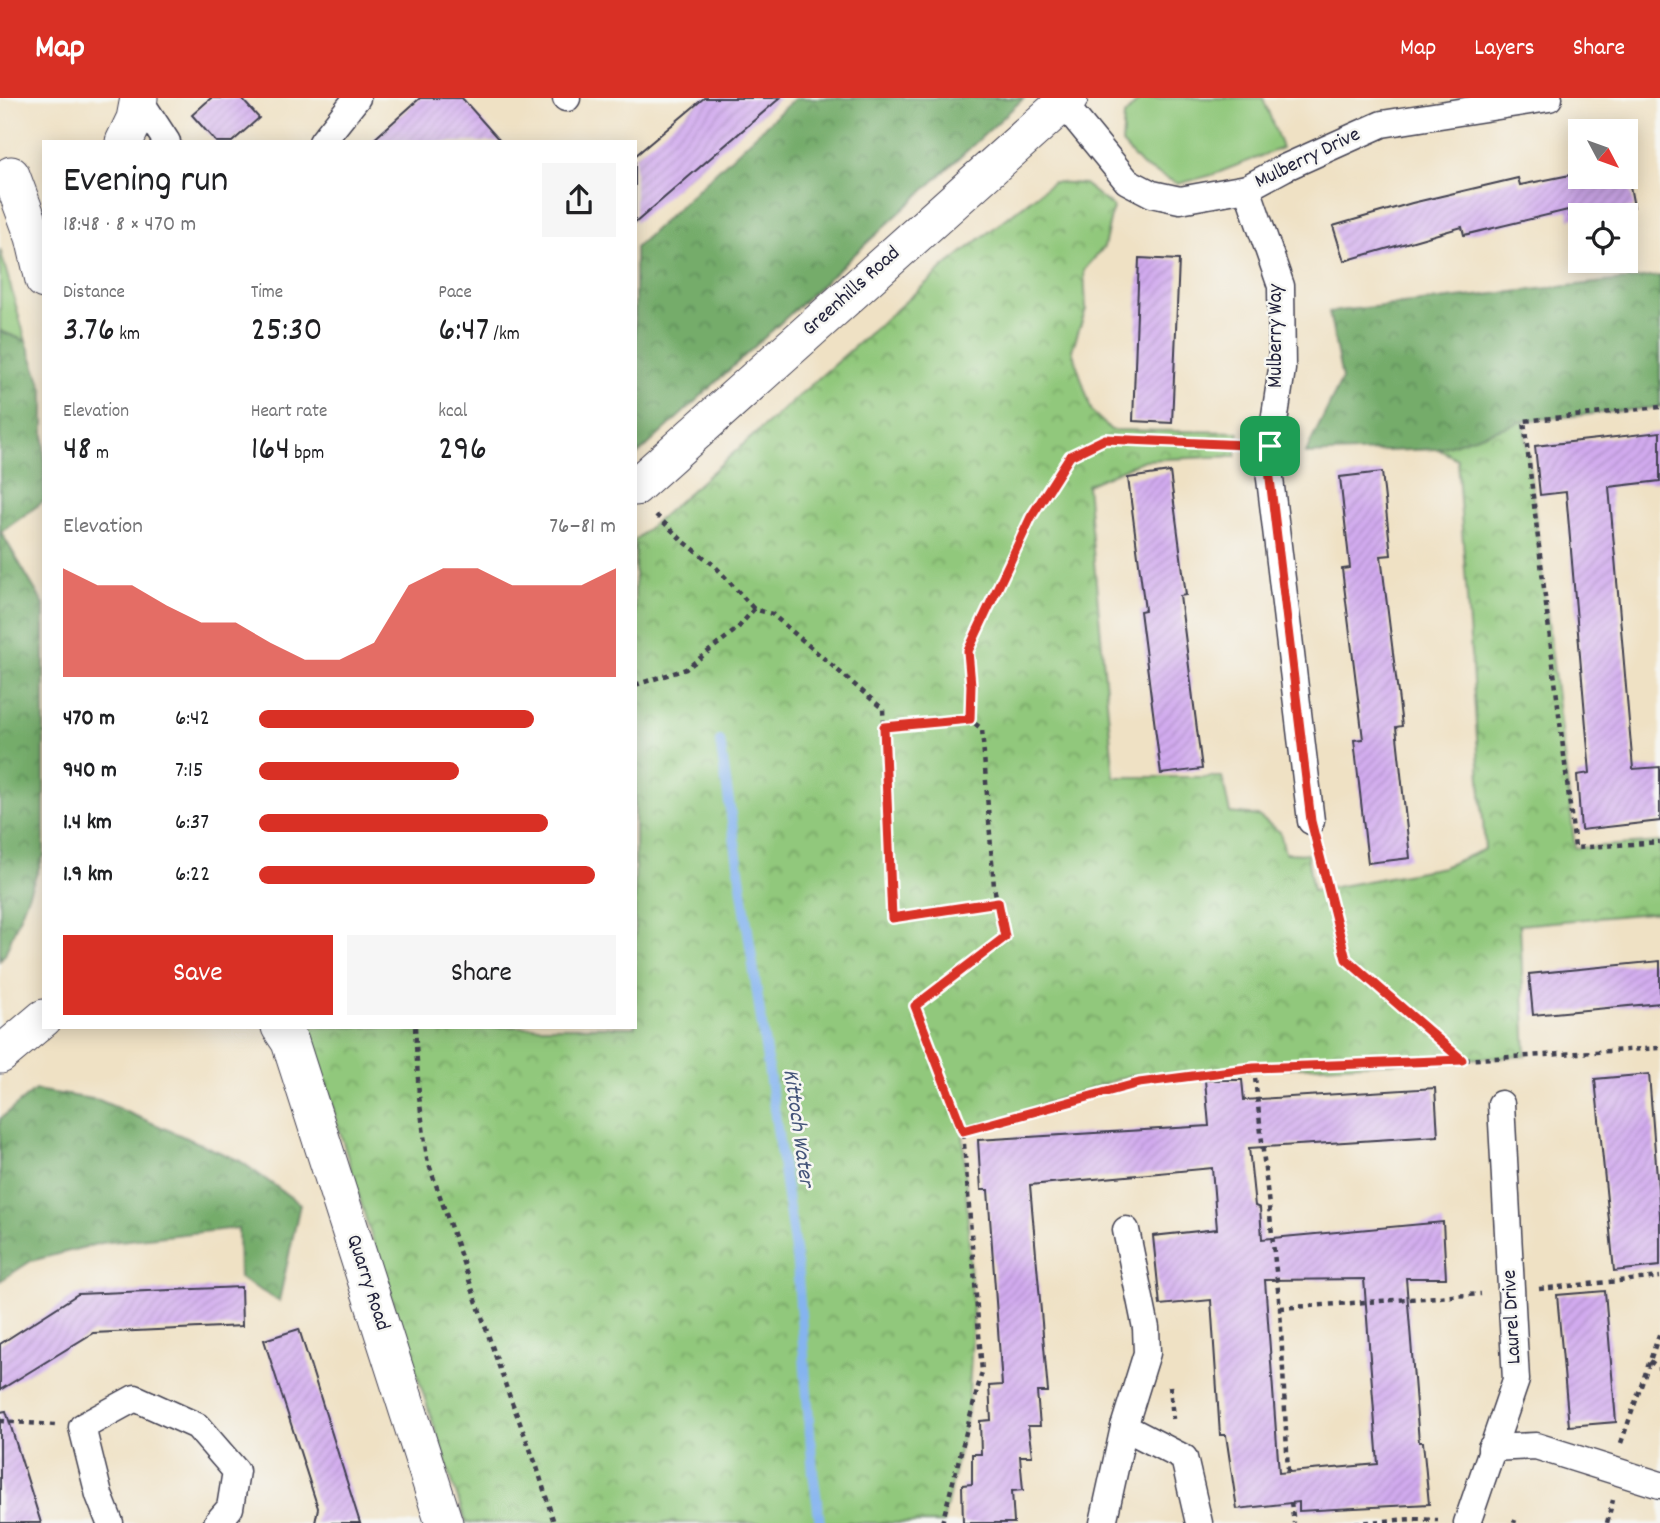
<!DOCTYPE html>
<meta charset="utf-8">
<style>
body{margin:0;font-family:Dekko,sans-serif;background:#f6f6f6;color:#202124;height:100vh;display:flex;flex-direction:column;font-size:26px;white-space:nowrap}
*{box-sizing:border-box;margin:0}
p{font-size:23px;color:#757577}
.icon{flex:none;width:38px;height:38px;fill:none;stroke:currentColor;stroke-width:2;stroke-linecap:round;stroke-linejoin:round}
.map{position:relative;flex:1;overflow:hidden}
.panel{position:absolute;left:42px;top:42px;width:595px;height:889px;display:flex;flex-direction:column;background:#fff;border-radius:0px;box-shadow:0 4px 18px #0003}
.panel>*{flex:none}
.needle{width:46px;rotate:131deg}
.tools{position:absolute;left:1568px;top:21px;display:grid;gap:14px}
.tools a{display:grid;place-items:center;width:70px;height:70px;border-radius:0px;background:#fff;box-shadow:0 4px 18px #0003;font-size:35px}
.pin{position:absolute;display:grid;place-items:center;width:60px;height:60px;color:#fff;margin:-30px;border-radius:14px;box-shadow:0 4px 10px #0006}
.round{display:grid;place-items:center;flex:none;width:74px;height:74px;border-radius:0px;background:#f6f6f6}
.summary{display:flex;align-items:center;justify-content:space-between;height:119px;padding:0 21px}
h1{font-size:38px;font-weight:600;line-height:52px}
.figures{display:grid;grid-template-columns:repeat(3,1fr);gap:10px;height:119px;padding:7px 21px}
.figures div{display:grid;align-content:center}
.figures b{font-size:35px;font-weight:600}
.figures small{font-size:19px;font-weight:400}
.figures p{font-size:19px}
.chart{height:196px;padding:14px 21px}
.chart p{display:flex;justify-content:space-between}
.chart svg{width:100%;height:126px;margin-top:7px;fill:#d93025;opacity:.7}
.action{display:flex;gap:14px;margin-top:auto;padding:14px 21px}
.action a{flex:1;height:80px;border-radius:0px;background:#d93025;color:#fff;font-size:28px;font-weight:600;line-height:80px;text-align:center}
.action a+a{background:#f6f6f6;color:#202124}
ul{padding:0 21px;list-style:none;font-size:23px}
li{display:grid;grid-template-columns:112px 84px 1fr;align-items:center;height:52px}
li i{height:18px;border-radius:9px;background:#d93025}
header{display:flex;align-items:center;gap:42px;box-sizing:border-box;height:98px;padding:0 35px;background:#d93025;color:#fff}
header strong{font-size:33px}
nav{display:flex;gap:38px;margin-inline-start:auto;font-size:24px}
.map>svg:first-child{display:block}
.green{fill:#91c87b;stroke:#5a755b;stroke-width:2}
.forest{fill:url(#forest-crowns);stroke:#4b6753;stroke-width:2}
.park{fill:url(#park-crowns);stroke:#5a755b;stroke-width:2}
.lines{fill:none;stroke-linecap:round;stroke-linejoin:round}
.stream{stroke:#85b4ef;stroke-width:10}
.building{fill:url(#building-hatch);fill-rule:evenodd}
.street-casing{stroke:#413f50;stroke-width:29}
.secondary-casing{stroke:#413f50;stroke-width:39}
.path{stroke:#413f50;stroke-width:4.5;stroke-dasharray:5 5;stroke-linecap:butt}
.street{stroke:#fff;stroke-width:26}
.secondary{stroke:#fff;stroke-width:37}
.route-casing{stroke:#fff;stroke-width:14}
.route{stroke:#d93025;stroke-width:9}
.labels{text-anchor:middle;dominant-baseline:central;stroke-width:5;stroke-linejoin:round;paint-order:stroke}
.street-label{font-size:21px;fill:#22223b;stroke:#f6f6f2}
.water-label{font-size:23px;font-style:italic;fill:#45557a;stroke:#f6f6f2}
</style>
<header>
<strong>Map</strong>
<nav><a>Map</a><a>Layers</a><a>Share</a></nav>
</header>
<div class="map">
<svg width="1660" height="1425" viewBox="0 0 1660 1425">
<defs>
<pattern id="forest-crowns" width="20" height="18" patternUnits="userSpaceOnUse" patternTransform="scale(1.75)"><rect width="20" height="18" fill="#74ac6b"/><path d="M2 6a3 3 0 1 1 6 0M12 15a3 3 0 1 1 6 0" fill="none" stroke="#5f8c59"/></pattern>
<pattern id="park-crowns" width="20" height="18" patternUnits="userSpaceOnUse" patternTransform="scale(1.75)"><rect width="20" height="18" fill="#91c87b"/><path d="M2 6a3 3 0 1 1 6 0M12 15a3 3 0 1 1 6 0" fill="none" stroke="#76a266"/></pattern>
<pattern id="building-hatch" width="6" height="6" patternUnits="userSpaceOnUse" patternTransform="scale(1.75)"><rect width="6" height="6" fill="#d1aaee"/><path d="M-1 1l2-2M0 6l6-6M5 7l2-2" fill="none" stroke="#b392cd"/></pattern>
</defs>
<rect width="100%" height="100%" fill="#f6f6f2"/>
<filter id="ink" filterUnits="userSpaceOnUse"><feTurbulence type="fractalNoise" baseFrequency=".0143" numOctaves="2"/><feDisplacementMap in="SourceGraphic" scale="14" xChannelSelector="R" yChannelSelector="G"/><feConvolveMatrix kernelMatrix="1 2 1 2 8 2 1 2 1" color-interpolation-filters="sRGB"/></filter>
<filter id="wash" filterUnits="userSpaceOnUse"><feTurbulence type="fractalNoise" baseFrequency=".00686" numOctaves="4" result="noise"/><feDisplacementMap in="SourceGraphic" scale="28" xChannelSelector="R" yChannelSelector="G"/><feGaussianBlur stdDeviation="1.57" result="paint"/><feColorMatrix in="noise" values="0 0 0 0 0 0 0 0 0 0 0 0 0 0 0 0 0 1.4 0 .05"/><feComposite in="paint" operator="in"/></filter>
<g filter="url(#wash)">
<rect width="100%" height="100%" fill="#efe1c4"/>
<g class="green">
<polygon points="1141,0 1263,0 1282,50 1212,77 1178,86 1142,68 1122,46 1124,18"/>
<polygon points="0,151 26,243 0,233"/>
</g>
<g class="forest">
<polygon points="795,0 1024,0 635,359 635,150"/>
<polygon points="1660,178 1660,309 1524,323 1438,351 1305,356 1342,281 1329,214"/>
<polygon points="0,233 26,243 44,294 44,403 1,434 44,507 44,757 5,856 0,862"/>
<polygon points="35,992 99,1002 240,1063 300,1106 279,1203 239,1180 238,1130 101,1145 31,1163 0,1183 0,1021"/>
</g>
<polygon class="park" points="1053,84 1084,86 1113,109 1104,149 1084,172 1086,211 1072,252 1092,314 1111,332 1239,334 1236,358 1144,362 1087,387 1114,679 1222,679 1230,715 1258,718 1280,734 1285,755 1307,756 1313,793 1443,769 1485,751 1457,361 1438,351 1524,323 1575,750 1660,744 1660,814 1520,827 1526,958 1131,977 963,1033 973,1220 968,1313 943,1425 466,1425 367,1125 309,929 635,929 635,442 949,165"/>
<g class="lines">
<polyline class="stream" points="720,643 797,1166 813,1375 820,1425"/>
</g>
<g id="blocks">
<g class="building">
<polygon points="211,0 241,0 259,20 232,44 216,44 192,17"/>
<polygon points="420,0 462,0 501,44 371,44"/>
<polygon points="704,0 780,0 635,125 635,58"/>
<polygon points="1626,67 1634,109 1570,121 1568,112 1464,137 1462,129 1344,163 1333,128 1412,105 1518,80 1520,87 1580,75 1580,79 1626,79"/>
<polygon points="1139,160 1179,162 1172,325 1133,323"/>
<polygon points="1660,334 1660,383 1609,389 1633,671 1660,669 1660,723 1581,732 1577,677 1590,675 1566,394 1540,397 1535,348"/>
<polygon points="1170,374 1186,497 1180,498 1202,671 1161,676 1140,513 1145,512 1128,380"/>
<polygon points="1382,374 1391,457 1381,458 1402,628 1396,629 1410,760 1368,765 1354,642 1363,641 1342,471 1350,470 1340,379"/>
<polygon points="1660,863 1660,905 1533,917 1529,876"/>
<polygon points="1649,976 1660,1117 1660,1168 1614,1173 1595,981"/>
<path d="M1205,982H1242L1244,1002L1435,990L1438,1038L1249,1050L1255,1108L1260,1110L1262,1141L1443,1124L1446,1180H1406L1419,1344H1423L1429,1406L1299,1413V1404L1237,1411L1226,1337H1220L1211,1202L1160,1207L1153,1138L1217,1131L1212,1070L1030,1087L1048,1294H1037L1040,1328H1028L1032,1358H1020L1023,1392L1012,1393L1014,1425H963L962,1387L972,1386V1356H981L980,1323L991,1322L989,1288L1002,1287L988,1092H981L978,1042L1209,1028ZM1364,1181L1378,1366L1279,1375L1265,1182Z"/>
<polygon points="241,1189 242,1228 93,1235 0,1292 0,1246 78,1196"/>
<polygon points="1605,1193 1616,1324 1569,1328 1557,1197"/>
<polygon points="299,1231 360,1425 315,1425 318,1410 264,1242"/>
<polygon points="6,1313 41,1425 0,1425 0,1314"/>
</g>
</g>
</g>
<g filter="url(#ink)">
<use href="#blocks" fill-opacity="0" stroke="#413f50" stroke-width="2"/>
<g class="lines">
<defs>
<g id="street">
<polyline points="566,0 567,0"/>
<polyline points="139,1 167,44"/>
<polyline points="1063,5 1127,83 1152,96 1180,102 1247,90 1284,70 1382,26 1549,0"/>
<polyline points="322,44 357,0"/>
<polyline points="1247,90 1281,188 1282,271 1268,364 1311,723"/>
<polyline points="1124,1329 1184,1360 1199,1425"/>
<polyline points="1491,1350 1536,1348 1660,1387"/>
<polyline points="110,1425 99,1397 82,1329 135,1300 197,1328 236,1373 230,1410 217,1425"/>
<polyline points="1103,1425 1124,1329 1147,1255 1146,1230 1126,1132"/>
<polyline points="1467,1425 1516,1282 1501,1006"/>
</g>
<g id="secondary">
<polyline points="124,44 135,21 139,0"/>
<polyline points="11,77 34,139 44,182"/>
<polyline points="635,389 1069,0"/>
<polyline points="280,929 290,944 444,1425"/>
<polyline points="0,957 44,920"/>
</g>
</defs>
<use href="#street" class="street-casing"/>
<use href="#secondary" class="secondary-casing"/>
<g class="path">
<polyline points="1660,309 1524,323 1575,750 1660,744"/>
<polyline points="656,417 682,442 715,468 754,511"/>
<polyline points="635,587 686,571 737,531 754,511 772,516 883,611 892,820 998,804"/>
<polyline points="884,629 969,621 971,587 968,553 1031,419 1070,357 1105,341 1240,347"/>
<polyline points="1318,751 1346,861 1462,962 1660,950"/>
<polyline points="415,929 419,998 427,1061 508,1294 537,1369 554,1425"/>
<polyline points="1254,970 1280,1210 1288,1374"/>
<polyline points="963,1033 1139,985 1254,970 1462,962"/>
<polyline points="1539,1191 1660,1179"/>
<polyline points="1280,1210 1481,1196"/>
<polyline points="1650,1263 1660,1271"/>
<polyline points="1170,1288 1173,1321"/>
<polyline points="0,1323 55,1327"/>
<polyline points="1621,1345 1660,1234"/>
<polyline points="1291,1404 1294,1425"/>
<polyline points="942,1425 982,1274 963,1033 914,908 1005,839 994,789 982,631 969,621"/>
<polyline points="1355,1425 1412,1421 1438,1422"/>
<polyline points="1514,1425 1515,1422"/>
<polyline points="1607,1425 1613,1402"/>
</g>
<use href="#street" class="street"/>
<use href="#secondary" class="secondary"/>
</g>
</g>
<g class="lines" filter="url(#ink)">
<defs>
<polygon id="route" points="1105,341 1270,348 1268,364 1311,723 1346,861 1462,962 1254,970 1139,985 963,1033 915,908 1005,839 998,804 892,820 884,629 970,621 971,587 968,553 1031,419 1070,358"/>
</defs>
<use href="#route" class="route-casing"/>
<use href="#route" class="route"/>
</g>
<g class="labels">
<g class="street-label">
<text transform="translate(1308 61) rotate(-26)">Mulberry Drive</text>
<text transform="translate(852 194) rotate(-42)">Greenhills Road</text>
<text transform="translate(1277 238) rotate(-90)">Mulberry Way</text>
<text transform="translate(367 1185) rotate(72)">Quarry Road</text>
<text transform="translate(1513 1219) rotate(-93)">Laurel Drive</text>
</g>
<g class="water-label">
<text transform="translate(797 1030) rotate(82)">Kittoch Water</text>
</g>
</g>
</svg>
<div class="tools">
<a><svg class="needle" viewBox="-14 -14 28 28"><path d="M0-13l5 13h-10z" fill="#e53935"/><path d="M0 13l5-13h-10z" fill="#757577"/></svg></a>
<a><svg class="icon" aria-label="locate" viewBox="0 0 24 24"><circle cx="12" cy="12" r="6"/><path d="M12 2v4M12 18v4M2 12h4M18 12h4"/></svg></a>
</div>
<div class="pin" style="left:1270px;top:348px;background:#1e9e55"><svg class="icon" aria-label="arrive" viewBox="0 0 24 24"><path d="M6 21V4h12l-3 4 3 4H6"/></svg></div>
<section class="panel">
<div class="summary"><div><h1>Evening run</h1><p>18:48 · 8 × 470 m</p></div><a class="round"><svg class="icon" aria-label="share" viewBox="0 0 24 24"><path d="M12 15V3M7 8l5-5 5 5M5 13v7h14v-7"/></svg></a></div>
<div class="figures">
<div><p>Distance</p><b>3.76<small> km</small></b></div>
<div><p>Time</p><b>25:30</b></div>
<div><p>Pace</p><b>6:47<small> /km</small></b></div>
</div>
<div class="figures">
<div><p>Elevation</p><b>48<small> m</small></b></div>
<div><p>Heart rate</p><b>164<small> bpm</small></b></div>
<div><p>kcal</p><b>296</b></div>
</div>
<div class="chart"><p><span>Elevation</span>76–81 m</p>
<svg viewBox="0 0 160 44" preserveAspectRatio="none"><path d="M0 44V6L10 12L20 12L30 19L40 25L50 25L60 32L70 38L80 38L90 32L100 12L110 6L120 6L130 12L140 12L150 12L160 6V44z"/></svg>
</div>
<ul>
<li><b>470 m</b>6:42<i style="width:77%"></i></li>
<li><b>940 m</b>7:15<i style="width:56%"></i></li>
<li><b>1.4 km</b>6:37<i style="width:81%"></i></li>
<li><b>1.9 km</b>6:22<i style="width:94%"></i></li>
</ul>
<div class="action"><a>Save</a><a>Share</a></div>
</section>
</div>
